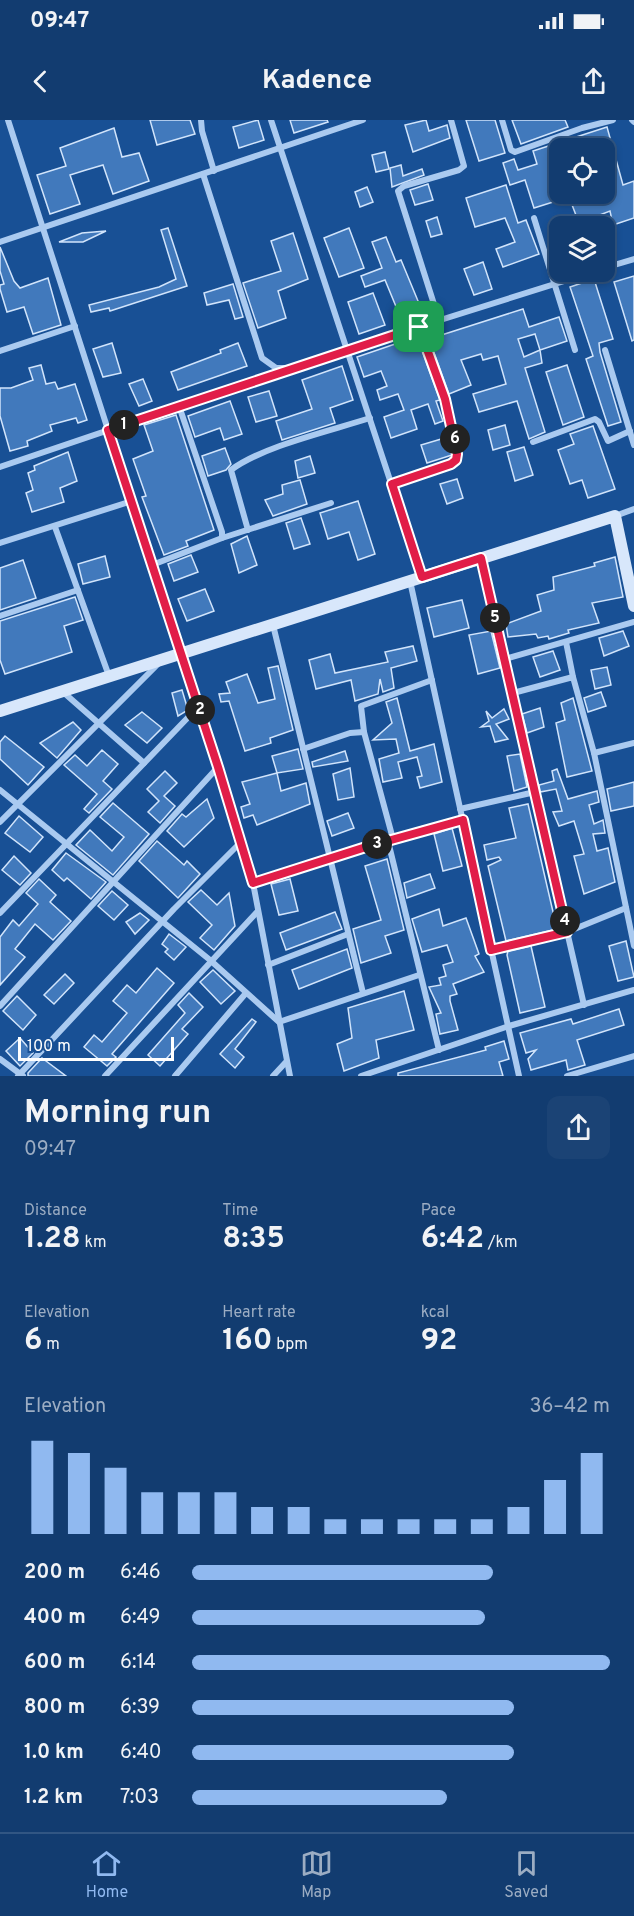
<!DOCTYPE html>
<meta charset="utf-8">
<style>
body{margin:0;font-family:Overpass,sans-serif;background:#1b4375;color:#f1f3f6;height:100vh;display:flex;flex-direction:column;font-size:22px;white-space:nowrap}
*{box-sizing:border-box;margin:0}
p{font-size:20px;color:#9cadc3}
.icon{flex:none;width:33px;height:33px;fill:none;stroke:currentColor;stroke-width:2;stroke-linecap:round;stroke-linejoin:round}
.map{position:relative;height:956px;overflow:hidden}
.sheet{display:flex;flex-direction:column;background:#123c70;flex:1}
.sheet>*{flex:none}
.controls{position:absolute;left:549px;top:18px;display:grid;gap:12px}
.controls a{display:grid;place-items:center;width:66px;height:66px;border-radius:12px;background:#123c70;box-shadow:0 3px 9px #0003,0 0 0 2px #315683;font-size:30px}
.scale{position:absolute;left:18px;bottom:15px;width:156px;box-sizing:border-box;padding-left:6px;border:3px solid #fff;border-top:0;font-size:16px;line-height:21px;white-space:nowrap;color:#fff;-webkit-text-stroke:4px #185095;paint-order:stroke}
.pin{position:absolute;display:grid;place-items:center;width:51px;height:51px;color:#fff;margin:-26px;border-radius:12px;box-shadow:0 3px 9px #0006}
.km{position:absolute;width:30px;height:30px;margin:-15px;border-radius:50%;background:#222;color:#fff;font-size:16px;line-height:30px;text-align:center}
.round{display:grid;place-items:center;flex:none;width:63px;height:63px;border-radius:12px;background:#1b4375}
.summary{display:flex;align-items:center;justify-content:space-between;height:102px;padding:0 24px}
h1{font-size:33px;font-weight:700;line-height:45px}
.metrics{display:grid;grid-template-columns:repeat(3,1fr);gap:9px;height:102px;padding:6px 24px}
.metrics div{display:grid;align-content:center}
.metrics b{font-size:30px;font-weight:700}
.metrics small{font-size:16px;font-weight:400}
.metrics p{font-size:16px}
.chart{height:168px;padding:12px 24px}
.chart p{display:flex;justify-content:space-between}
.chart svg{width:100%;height:108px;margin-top:6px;stroke:#90b9f0;stroke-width:6}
ul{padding:0 24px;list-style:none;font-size:20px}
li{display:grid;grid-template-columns:96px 72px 1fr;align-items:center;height:45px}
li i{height:15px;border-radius:8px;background:#90b9f0}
.status{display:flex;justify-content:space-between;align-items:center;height:42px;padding:0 30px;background:#123c70;direction:ltr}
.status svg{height:16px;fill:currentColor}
header{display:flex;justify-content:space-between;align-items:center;height:78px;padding:0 24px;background:#123c70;font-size:27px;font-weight:700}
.tab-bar{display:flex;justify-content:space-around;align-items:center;height:84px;border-top:2px solid #315683;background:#123c70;font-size:16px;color:#9cadc3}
.tab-bar a{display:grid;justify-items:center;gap:3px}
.tab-bar .active{color:#90b9f0}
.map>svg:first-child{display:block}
.building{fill:#4179bc;stroke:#d1e4fb;stroke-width:1.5;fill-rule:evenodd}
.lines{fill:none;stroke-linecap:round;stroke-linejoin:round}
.street{stroke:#aacaf0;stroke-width:6}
.secondary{stroke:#d8e7fb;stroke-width:12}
.route-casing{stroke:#fff;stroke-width:12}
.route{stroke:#e11d48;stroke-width:8}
</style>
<div class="status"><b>09:47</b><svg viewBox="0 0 49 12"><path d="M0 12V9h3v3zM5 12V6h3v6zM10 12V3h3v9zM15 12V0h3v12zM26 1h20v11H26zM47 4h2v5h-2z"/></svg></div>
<header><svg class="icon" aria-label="back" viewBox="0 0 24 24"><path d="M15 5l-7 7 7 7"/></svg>Kadence<svg class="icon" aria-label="share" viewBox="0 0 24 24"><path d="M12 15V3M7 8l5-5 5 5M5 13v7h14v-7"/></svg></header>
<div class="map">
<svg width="634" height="956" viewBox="0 0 634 956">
<rect width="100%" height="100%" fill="#185095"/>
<g class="building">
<polygon points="150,0 190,0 195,14 157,25"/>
<polygon points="258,0 264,20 239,28 233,7"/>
<polygon points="290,0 327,0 328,2 294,13"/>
<polygon points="426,0 429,11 447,5 450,18 413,32 405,5"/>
<polygon points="466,0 495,0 505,33 479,41"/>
<polygon points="512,0 565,0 568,7 521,24"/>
<path d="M607,7L623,65L634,61V98L613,105L610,91L579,103L569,77L534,88L525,60L510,65L503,43L514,39L518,50L537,44L533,31ZM560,28H604V74H560Z"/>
<polygon points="114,8 122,37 139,33 149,61 113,74 103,45 86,50 70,55 80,84 50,94 37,55 66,46 60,28"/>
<polygon points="385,32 389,49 376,52 372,35"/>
<polygon points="401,45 403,56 422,49 424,55 392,67 390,48"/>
<polygon points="428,64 433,80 415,85 410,70"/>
<polygon points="506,65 518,103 526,100 539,134 503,147 496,129 515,122 505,98 475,107 466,78"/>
<polygon points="367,67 373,82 360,87 355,72"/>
<polygon points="437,97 442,114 431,117 426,101"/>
<polygon points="168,108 187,166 110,191 109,188 91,192 89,185 159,167 176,159 161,110"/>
<polygon points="349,108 364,148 339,157 324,118"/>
<polygon points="106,111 83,122 59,122 82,113"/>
<polygon points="293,113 308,159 278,171 286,198 258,208 243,163 281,151 271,121"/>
<polygon points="386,117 396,142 401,140 423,193 402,201 385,160 365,167 361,156 382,148 372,122"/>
<polygon points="0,127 14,161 20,168 48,158 61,205 33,214 24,187 7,192 0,169 0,165 4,164 0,151"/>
<polygon points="483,142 492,169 474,175 464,149"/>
<polygon points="634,156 634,220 632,221 614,162"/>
<polygon points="594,159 613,219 599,223 600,232 621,302 608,306 586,239 593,236 570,167"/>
<polygon points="233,164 243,197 235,199 229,180 207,185 204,173"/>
<polygon points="373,173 385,205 359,214 348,182"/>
<path d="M523,189L529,207L559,197L567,221L540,230L542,243L525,248L545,312L529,319L517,281L479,292L473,274L506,264L498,236L483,240L481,234L461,240L471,265L449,274L429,219ZM535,214L540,230L524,237L518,219Z"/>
<polygon points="401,222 403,228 419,222 440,280 436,281 443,301 435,304 428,284 411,290 417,309 391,318 384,297 404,290 398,274 380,280 377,270 387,266 381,251 364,257 357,237"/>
<polygon points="112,223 121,253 103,257 93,229"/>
<polygon points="238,223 247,246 178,270 171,252 221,233 220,230"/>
<polygon points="41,245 46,264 55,262 58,269 75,264 87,300 78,303 76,298 50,305 52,311 27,321 28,326 10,331 0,296 0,268 11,268 33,260 29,248"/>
<polygon points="567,245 584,297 563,305 546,252"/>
<polygon points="342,246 353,280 330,288 335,303 282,320 276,301 312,289 302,260"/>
<polygon points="143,259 152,281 139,286 129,264"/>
<polygon points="269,271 277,296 256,302 248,277"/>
<polygon points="230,281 242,314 224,320 220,308 195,317 188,296"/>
<polygon points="176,295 214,410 186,421 188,426 164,435 142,377 146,376 133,339 153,331 144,305"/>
<polygon points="505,305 510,325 493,330 488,310"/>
<polygon points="593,306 615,369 588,378 582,360 570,364 558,330 574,324 570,314"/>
<polygon points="448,317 452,335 427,343 421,325"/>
<polygon points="524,327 533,355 515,361 507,332"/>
<polygon points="225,328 231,344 226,350 208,356 202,336"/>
<polygon points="68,332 77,361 60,368 64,382 32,392 26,373 33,370 28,353 35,350 34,346"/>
<polygon points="310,336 315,353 298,358 295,341"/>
<polygon points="457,359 463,378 447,384 440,364"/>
<polygon points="300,360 307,384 273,396 265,380 283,374 282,365"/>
<polygon points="358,381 375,434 358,440 349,412 328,419 320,393"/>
<polygon points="301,398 310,424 294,429 286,403"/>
<polygon points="247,416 257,445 239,453 231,424"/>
<polygon points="191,435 198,452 174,461 168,444"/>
<polygon points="105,436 110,457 83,464 78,444"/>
<polygon points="615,437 623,477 592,483 599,503 568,510 569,513 549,519 548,516 538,518 536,514 508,517 506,504 541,491 537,475 554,470 553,457 595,446 594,443"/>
<polygon points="23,440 36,478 0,490 0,448"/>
<polygon points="205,469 214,491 187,501 178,479"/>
<polygon points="75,477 83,500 64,506 72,532 5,554 0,540 0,501"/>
<polygon points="462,480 469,508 434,517 427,488"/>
<polygon points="491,511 500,548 478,554 469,515"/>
<polygon points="623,511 629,526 604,536 599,518"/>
<polygon points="413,526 417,541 391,548 394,568 383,572 380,559 378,574 355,581 351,560 316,569 309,540 330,534 335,553 388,542 385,532"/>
<polygon points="553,531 560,550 540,557 533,537"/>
<polygon points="278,546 293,610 270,618 271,623 245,631 229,581 221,582 219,574 230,573 226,562 247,554 258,583 275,579 268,548"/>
<polygon points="607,547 611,565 595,569 591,550"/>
<polygon points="182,570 188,590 178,596 172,573"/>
<polygon points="601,572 606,586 588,592 584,578"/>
<polygon points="397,578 410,631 434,624 442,662 420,668 417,657 422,656 417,637 398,642 402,658 383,662 379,639 399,633 396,619 373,620 392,603 386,582"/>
<polygon points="573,578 592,651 567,657 556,603 565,600 561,583"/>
<polygon points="540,588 544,607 527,613 522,594"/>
<polygon points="504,589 509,599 496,604 508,619 495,622 490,606 481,607 489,601 486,591 492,598"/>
<polygon points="142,592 162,608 147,623 125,605"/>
<polygon points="73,602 81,610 57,638 40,623"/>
<polygon points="5,616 44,647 28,665 0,639 0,622"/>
<polygon points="298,629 303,649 277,653 272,636"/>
<polygon points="102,630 118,644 103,661 112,669 89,693 84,689 97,674 64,645 75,635 87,646"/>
<polygon points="345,631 348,641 313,647 312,642"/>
<polygon points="520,634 527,667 514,671 507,636"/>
<polygon points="350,648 354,677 338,680 333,654"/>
<polygon points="557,649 568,679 597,671 599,682 589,685 594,704 603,700 605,713 593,714 597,731 608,728 615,762 584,774 574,736 584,734 574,701 559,706 553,692 562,691 556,669 540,672 539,665 554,661 552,651"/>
<polygon points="165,651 177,663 164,676 175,686 160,703 148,692 159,681 147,669"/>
<polygon points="277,653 281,671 306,663 310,684 257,705 253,695 244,698 241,687 250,684 242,662"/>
<polygon points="634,662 634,686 611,691 607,669"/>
<polygon points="207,679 214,698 184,727 167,711 182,694 186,697"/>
<polygon points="113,683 149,714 113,755 76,725 90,710 112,731 124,717 100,697"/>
<polygon points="528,684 557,809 506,821 488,746 501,740 499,737 487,740 484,725 516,718 509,688"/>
<polygon points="348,693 354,708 332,716 327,701"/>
<polygon points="19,696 43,717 30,732 5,713"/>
<polygon points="452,708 462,746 443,751 434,714"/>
<polygon points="157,721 184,745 187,741 200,754 178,778 139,741"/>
<polygon points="66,733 106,762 91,779 67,758 64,761 52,750"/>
<polygon points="14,736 31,753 20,765 2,750"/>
<polygon points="387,739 404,810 385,816 391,833 361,843 353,809 381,800 365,746"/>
<polygon points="430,754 435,768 407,778 404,763"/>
<polygon points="39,759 56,775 50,782 71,801 53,820 35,804 15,829 25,837 0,865 0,817 13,800 19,806 38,784 26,773"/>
<polygon points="290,759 298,791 279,795 271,764"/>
<polygon points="201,770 217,785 229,773 235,806 214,830 200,818 212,805 188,782"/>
<polygon points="112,771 128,785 114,800 98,786"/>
<polygon points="439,789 443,806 466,798 479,834 475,836 484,852 453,864 457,874 450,876 450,881 458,910 440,914 436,894 441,893 429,867 441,865 439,858 446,856 443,845 453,842 447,825 422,832 412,799"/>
<polygon points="335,792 342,809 286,830 280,813"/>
<polygon points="140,793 149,800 135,814 126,802"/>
<polygon points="169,814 186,827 174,840 165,832 168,829 162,824"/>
<polygon points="626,821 634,857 618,861 609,826"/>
<polygon points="531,826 545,887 520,893 507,835 508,831"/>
<polygon points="347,829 352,848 299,869 292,850"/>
<polygon points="157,848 174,863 112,934 116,937 107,946 84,927 94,915 102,922 127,893 113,881 127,865 136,873"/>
<polygon points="213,850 235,871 221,884 200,862"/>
<polygon points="65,854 74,863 54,884 44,875"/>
<polygon points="404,871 414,910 376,920 379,938 344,951 337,924 352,918 348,888"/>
<polygon points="189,873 203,887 182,909 188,914 160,946 148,935 185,893 178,885"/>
<polygon points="17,876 36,895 23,910 3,891"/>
<polygon points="619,889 624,905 577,920 585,945 568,950 566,940 531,950 528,939 536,930 526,933 520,913 571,899 573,904"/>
<polygon points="252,899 256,902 235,929 244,937 235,948 220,934"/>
<polygon points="20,918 33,933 20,946 6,931"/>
<polygon points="504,921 509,939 499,942 503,956 398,956 398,953 486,930 485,927"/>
<polygon points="42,938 66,956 28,956 28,953"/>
</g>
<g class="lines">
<g class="street">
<polyline points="8,0 241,722 253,763 290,956"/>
<polyline points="201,0 202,11 214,51"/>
<polyline points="271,0 422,457"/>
<polyline points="502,0 511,30 515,32 582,8 613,0"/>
<polyline points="632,0 634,2"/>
<polyline points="203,54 262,238 276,248 287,248"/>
<polyline points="534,98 575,230"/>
<polyline points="0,122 363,0"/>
<polyline points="604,148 634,139"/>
<polyline points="439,200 398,71 404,66 459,50 464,46 451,0"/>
<polyline points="605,230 634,325"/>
<polyline points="0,231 75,206"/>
<polyline points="533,322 595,299 599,302 608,321 630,311"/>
<polyline points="0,347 348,229 593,152"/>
<polyline points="392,364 451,344 456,340 457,334 445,279 419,207"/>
<polyline points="615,396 634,389"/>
<polyline points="55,407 109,556"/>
<path d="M248,410L231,350C263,326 330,311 370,298"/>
<polyline points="222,418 331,383"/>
<polyline points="0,423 132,381"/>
<polyline points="481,439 584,885"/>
<polyline points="152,445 222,418 222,412 179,286"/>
<polyline points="410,461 519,956"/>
<polyline points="0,496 78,470"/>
<polyline points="273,505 363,873"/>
<polyline points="566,522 573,557"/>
<polyline points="505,539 634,502"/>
<polyline points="63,572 144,643"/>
<polyline points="513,573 573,557 594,633 634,826"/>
<polyline points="364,612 361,586 432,560"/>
<polyline points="303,629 350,613 364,612 393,719"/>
<polyline points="594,633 634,623"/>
<polyline points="0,670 210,840 279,902 419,855"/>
<polyline points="460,689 535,672"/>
<polyline points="0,702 158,544"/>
<polyline points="388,721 439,930"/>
<polyline points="253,763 366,727 463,700"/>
<polyline points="0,793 198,587"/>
<polyline points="491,830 567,812 626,788"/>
<polyline points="268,845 348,814"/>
<polyline points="0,886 218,647"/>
<polyline points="0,939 23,956"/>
<polyline points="18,956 174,789 241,722"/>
<polyline points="105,956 257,792"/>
<polyline points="175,956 246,873"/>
<polyline points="273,956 286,942"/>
<polyline points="361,956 509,906 634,870"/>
<polyline points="567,956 634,936"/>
</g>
<polyline class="secondary" points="0,591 615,396 634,486"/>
</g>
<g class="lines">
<defs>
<polygon id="route" points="419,207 445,279 457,334 456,340 451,344 392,364 422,457 481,438 567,812 491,830 463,700 366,727 253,763 218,647 108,310"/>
</defs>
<use href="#route" class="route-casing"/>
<use href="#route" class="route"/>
</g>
</svg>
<div class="controls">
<a><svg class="icon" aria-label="locate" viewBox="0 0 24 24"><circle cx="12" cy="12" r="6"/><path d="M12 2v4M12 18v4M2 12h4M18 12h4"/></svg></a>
<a><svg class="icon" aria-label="layers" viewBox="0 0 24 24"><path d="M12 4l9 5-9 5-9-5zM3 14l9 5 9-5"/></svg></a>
</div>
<div class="scale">100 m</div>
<div class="pin" style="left:419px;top:207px;background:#1e9e55"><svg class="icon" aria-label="arrive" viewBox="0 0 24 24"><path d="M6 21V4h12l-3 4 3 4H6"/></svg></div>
<b class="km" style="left:124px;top:305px">1</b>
<b class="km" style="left:200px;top:590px">2</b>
<b class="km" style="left:377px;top:724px">3</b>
<b class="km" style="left:565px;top:801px">4</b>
<b class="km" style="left:495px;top:498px">5</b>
<b class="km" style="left:455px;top:319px">6</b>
</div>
<section class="sheet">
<div class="summary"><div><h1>Morning run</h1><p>09:47</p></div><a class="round"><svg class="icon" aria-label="share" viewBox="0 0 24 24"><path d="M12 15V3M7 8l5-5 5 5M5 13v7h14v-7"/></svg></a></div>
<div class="metrics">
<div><p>Distance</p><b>1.28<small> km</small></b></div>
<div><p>Time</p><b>8:35</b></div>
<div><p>Pace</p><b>6:42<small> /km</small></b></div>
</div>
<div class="metrics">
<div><p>Elevation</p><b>6<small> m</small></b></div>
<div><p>Heart rate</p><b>160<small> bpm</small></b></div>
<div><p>kcal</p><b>92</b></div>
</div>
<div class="chart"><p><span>Elevation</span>36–42 m</p>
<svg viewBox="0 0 160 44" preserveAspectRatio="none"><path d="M5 44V6M15 44V11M25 44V17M35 44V27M45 44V27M55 44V27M65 44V33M75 44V33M85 44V38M95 44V38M105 44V38M115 44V38M125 44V38M135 44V33M145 44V22M155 44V11"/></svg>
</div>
<ul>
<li><b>200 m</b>6:46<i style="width:72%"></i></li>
<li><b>400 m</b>6:49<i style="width:70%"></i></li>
<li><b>600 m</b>6:14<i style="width:100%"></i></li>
<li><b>800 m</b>6:39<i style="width:77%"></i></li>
<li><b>1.0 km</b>6:40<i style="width:77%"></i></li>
<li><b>1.2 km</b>7:03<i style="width:61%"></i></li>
</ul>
</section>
<nav class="tab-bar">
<a class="active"><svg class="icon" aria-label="home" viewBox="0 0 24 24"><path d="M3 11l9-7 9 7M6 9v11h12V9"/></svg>Home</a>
<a><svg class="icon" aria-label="map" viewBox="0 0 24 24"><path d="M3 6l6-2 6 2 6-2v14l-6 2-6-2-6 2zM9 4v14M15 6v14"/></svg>Map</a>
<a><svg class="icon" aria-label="saved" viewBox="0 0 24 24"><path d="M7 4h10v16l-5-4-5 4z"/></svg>Saved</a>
</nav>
